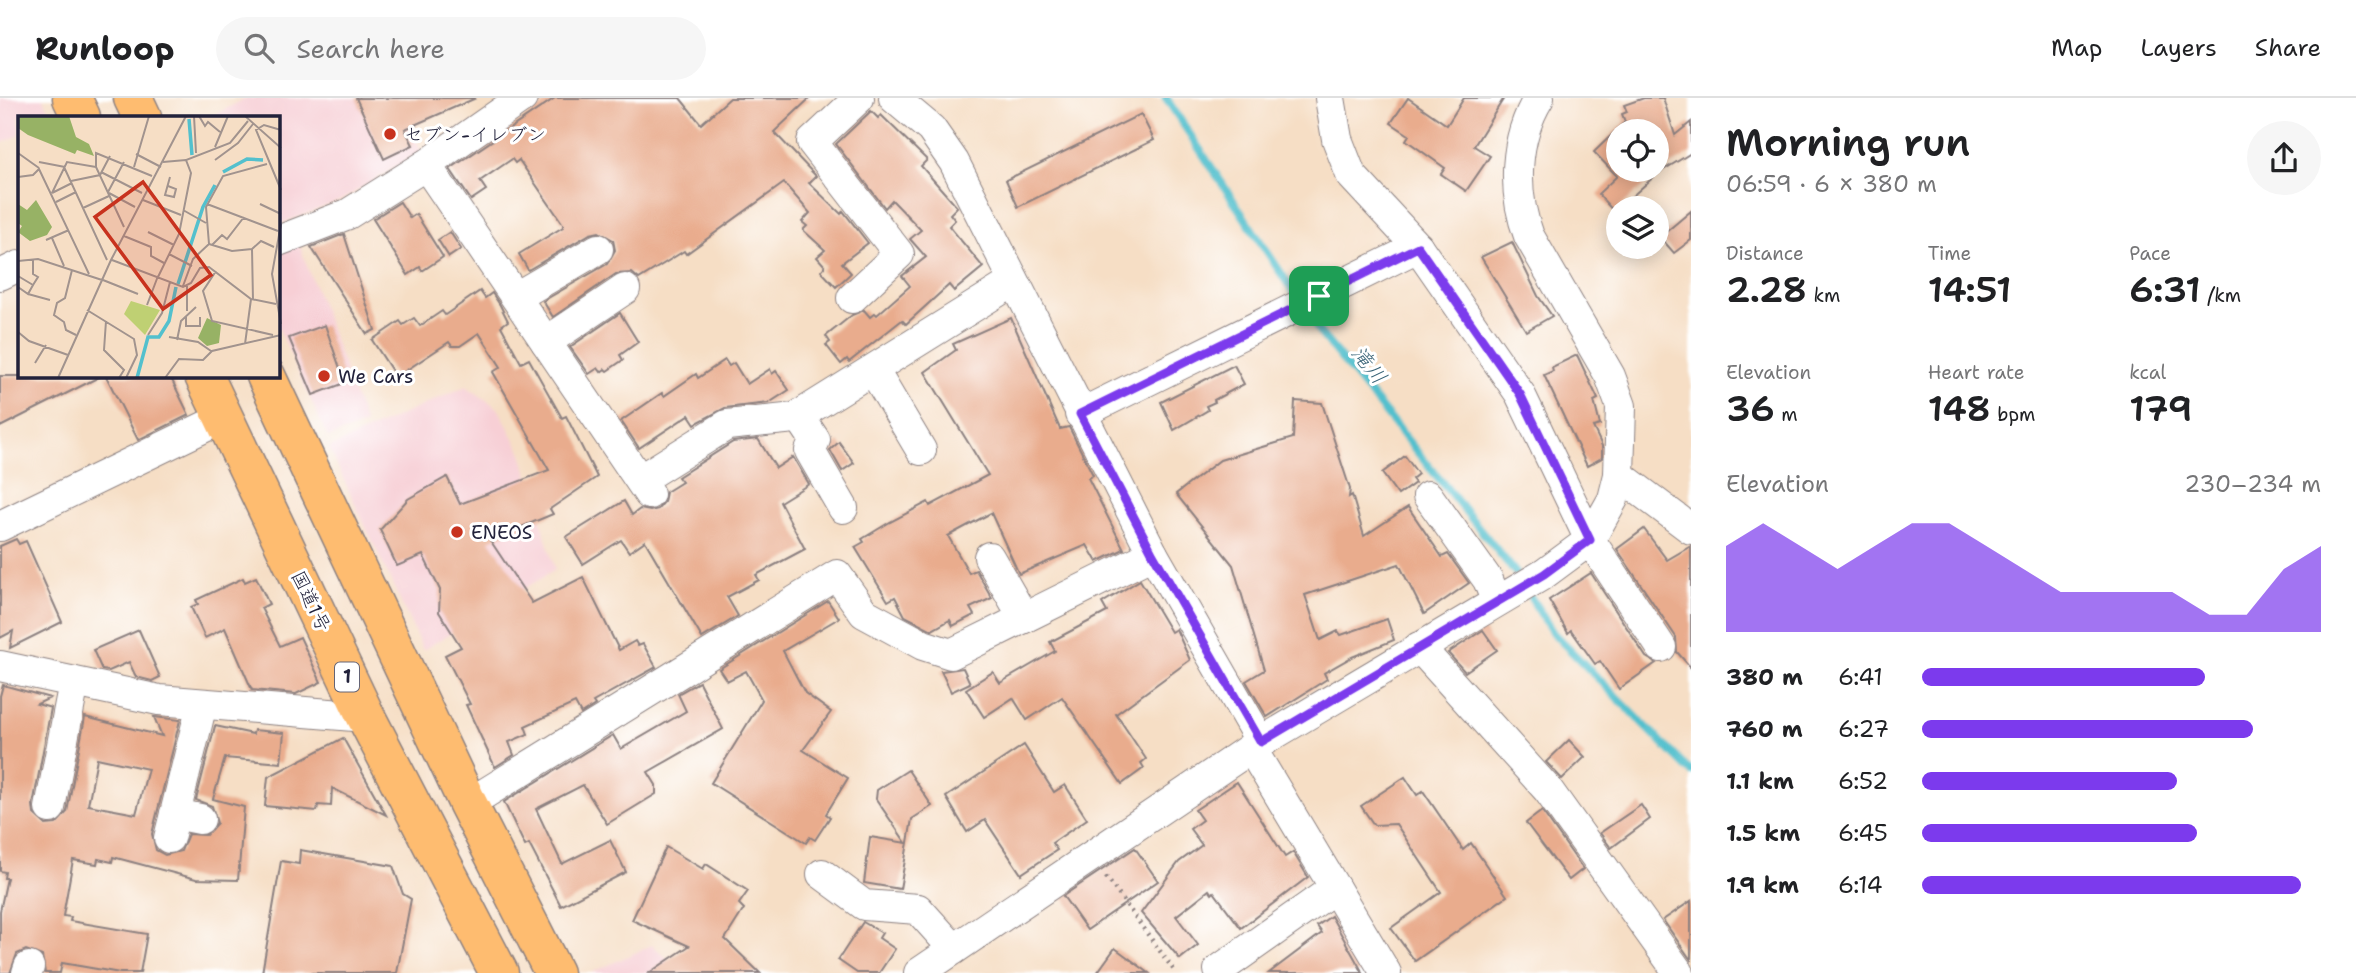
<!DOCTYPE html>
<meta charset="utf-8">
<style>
body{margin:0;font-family:"Shantell Sans","Klee One",sans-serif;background:#f6f6f6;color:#202124;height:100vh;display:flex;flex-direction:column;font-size:26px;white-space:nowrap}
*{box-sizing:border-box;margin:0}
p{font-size:23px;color:#757577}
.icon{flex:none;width:38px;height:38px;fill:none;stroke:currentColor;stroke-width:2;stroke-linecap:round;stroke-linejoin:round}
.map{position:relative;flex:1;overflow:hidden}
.drawer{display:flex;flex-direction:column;background:#fff;width:665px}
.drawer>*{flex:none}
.buttons{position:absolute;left:1606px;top:21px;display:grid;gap:14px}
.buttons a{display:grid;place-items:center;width:63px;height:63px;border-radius:50%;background:#fff;box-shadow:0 4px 18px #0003;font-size:35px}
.pin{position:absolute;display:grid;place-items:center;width:60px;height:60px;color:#fff;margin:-30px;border-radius:14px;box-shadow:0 4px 10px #0006}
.round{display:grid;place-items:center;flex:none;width:74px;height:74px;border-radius:37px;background:#f6f6f6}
.overview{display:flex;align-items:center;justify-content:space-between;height:119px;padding:0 35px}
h1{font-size:38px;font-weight:600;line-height:52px}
.figures{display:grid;grid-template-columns:repeat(3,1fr);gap:10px;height:119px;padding:7px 35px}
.figures div{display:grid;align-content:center}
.figures b{font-size:35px;font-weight:600}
.figures small{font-size:19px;font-weight:400}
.figures p{font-size:19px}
.chart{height:196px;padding:14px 35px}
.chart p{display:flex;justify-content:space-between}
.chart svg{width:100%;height:126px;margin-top:7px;fill:#7c3aed;opacity:.7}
ul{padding:0 35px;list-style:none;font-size:23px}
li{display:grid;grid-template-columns:112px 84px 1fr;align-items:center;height:52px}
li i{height:18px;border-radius:9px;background:#7c3aed}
header{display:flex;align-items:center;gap:42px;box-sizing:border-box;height:98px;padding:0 35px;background:#fff;border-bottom:2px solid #e0e0e0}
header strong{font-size:33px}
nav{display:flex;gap:38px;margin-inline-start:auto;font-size:24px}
.search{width:490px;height:63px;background:#f6f6f6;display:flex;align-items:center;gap:18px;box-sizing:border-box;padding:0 24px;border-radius:38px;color:#757577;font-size:26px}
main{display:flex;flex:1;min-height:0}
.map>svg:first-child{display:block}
.built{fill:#f7cfd5}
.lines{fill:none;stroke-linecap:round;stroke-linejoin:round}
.stream{stroke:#53c0cd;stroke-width:8}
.building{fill:#e9ac8d;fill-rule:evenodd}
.minor-casing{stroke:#8c8080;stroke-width:32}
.highway-casing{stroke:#8c8080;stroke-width:41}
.path{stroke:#8c8080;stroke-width:4.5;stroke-dasharray:2 5;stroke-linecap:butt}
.minor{stroke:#fff;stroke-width:30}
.highway{stroke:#febc70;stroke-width:38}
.route-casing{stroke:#fff;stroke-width:14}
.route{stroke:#7c3aed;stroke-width:9}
.poi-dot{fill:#c8321e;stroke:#fff;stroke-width:2.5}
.labels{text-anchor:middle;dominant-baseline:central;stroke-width:6;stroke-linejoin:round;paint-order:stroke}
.shield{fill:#fff;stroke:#646476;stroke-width:2}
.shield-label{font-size:18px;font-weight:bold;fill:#22223b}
.poi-label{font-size:19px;fill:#22223b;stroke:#fff;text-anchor:start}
.street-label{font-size:19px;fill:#22223b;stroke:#fff}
.water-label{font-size:21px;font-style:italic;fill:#366175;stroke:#fff}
.inset-river{fill:none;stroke:#53c0cd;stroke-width:3.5}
.inset-road{fill:none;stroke:#a1938e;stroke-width:2}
.view{fill:#c8321e;fill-opacity:0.15;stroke:#c8321e;stroke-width:3.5}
.inset-edge{fill:none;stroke:#22223b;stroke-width:3.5}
</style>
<header>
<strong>Runloop</strong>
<div class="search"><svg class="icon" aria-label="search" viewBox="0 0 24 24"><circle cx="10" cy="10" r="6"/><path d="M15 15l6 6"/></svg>Search here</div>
<nav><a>Map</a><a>Layers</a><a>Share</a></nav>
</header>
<main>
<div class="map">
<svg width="1691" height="875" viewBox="0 0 1691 875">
<rect width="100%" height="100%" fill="#fff"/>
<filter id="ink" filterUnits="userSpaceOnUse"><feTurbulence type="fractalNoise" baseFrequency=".0143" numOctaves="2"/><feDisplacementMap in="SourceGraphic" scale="14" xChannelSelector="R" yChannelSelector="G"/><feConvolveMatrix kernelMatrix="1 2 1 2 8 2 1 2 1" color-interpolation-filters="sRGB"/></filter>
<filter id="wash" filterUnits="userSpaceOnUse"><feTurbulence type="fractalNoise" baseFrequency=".00686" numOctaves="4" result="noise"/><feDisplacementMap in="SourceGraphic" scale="28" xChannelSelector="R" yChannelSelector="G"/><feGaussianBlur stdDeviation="1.57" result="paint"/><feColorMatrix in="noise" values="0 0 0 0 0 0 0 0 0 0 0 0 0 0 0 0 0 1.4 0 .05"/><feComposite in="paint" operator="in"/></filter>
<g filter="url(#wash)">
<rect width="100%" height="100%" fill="#f6dec5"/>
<g class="built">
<polygon points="0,0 43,0 53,19 19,19 19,37 0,46"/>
<polygon points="246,0 398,0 421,53 342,102 278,127 278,19 211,19"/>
<polygon points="299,146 365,326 328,340 278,229 278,153"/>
<polygon points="466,288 498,310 522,355 555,472 423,552 329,350"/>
<polygon points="652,847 684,875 591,875"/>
</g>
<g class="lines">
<g class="stream">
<polyline points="1166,0 1321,236 1515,474"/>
<polyline points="1531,500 1553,535 1691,674"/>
</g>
</g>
<g id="blocks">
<g class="building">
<polygon points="356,0 476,0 405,31 413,47 384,61"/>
<polygon points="555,0 680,0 701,26 730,0 810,0 774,34 816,78 809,85 841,116 843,113 868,145 842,165 851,175 836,189 821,173 825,168 817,159 825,152 803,132 807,128 802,124 810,115 784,85 686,156 684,153 639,181 632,175 616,176 553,219 543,203 607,166 615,152 613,142 599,134 590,136 528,172 519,156 563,129 563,126 519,62 515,65 512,61 480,83 486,92 471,102 450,71"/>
<polygon points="1408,0 1447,27 1464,0 1504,0 1474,48 1490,58 1466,93 1441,76 1445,70 1406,42 1409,37 1391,25"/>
<path d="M1644,0H1663L1675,37L1691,24V55L1657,76L1619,110L1616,116L1598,96L1617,78L1594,54L1625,24L1622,16L1627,14L1624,7ZM1619,33H1657V72H1619Z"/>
<polygon points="871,13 878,20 881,17 927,62 921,68 957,109 950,116 955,122 949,128 983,169 954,193 949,187 906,226 902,222 849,264 847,261 841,266 826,247 830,244 826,238 852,217 864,212 870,219 875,215 877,217 910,188 902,178 926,159 910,141 921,132 892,102 885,110 836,46"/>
<polygon points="1141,16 1154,42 1018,109 1006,82"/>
<polygon points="400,104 410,120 416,116 443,159 422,173 420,169 408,177 373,121"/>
<polygon points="1691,113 1691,142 1674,155 1660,139"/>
<polygon points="450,134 461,151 449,159 438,142"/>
<polygon points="344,136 375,232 367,236 311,149"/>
<polygon points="1512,144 1538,198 1552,218 1526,233 1481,159"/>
<polygon points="480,193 485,200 492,195 500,207 508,223 501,228 521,265 529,261 562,320 566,318 597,379 550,411 553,416 490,442 532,505 583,479 619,552 635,543 638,548 643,546 656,569 593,604 595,607 581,616 575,605 525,628 528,636 509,644 514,657 495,669 466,607 470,606 445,557 461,549 439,514 440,492 423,457 397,468 380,432 408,401 447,379 460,406 549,372 493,274 501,269 479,235 460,248 452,248 449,244 396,279 372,242 400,223 403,227 414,220 420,228 442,213 445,217"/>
<polygon points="620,215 638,244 620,257 623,262 607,273 605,271 601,274 598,270 589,276 570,249"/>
<polygon points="1011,220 1060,331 1069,329 1093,377 1088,380 1124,451 1097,464 1087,447 1019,476 991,415 948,438 969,475 976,472 992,500 970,510 974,517 953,528 950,522 932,532 905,518 895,499 888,503 855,449 864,444 862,441 890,424 928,404 930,408 988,377 925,274 956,252 953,246"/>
<polygon points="325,227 345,285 313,297 289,240"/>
<polygon points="1577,257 1598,301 1594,303 1600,327 1593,329 1602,348 1602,360 1587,368 1544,277 1553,273 1552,269"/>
<polygon points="725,262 729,268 734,265 747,286 770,271 772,276 776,273 789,292 769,305 725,310 695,326 689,317 639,350 621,323 662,295 664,298 696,276 698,280"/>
<polygon points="1234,267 1244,286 1214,302 1215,304 1206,308 1208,312 1174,332 1161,304"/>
<polygon points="0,278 101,278 0,329"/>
<polygon points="106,278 170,278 189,317 138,342"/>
<polygon points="1295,303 1322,305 1350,391 1349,399 1352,397 1364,438 1408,409 1442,459 1448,456 1469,485 1424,516 1399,466 1305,497 1320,542 1338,533 1341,537 1387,521 1394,542 1352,559 1324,575 1327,581 1267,619 1246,583 1264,572 1233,467 1176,396 1220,362 1293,340"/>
<polygon points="758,341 776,370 793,359 809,386 780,404 805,451 756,477 759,482 727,499 738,518 702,540 645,443 629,454 621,442 583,466 566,439 624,403 632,417 640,411 650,413 658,411 664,404 666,394 682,384 678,379 733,344"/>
<polygon points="839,344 854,365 842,373 830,352"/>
<polygon points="1405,358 1418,376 1412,381 1415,385 1398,397 1382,375"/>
<polygon points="1644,431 1667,462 1691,448 1691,570 1677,554 1676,539 1617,451"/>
<polygon points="16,441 19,446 26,443 62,524 10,550 13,533 0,540 0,448"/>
<polygon points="1591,475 1646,559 1656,565 1619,591 1600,563 1595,566 1571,532 1568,535 1549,502"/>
<polygon points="256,479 269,506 261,510 280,548 300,539 321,584 296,596 252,592 225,530 205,540 191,509 198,506 196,502 243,480 245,484"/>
<polygon points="1140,482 1171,534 1176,531 1190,562 1116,616 1146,661 1141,665 1144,670 1122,686 1062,599 1027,622 1013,600 984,619 966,591 993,574 1000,585 1055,553 1050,544 1107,514 1102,505"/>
<polygon points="828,503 839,520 783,553 805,595 831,614 803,652 848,680 826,716 830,719 815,742 810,739 806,745 711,685 762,602 746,573 727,583 719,571"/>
<polygon points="139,532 160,579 152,583 136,579 129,564 109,573 102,572 93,552"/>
<polygon points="1483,532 1497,552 1465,574 1448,555"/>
<polygon points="963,570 970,585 951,594 941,573"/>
<polygon points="699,584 723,631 648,674 656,687 656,696 607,726 583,687 536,711 562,766 610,742 626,774 561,808 529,746 525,748 504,704 613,637 621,651 686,613 678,596"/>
<path d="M3,587L50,600L37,606L51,610L33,707L34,716L46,727L56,726L67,714L85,619L162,638L154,619L180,622L152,736L156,752L165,757L181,753L188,736L206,737L217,725L212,708L196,702L215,628L253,636L254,632L284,635L281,665L225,660L213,701L244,709L238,782L196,781L113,759L112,764L98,761L97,766L73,762L63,818L71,819L70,823L147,836L140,875H120L62,865L60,875H45L42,858L26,852L17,856L10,875H0V813L7,780H4L5,774L0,773V598ZM97,660L148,671L136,716L88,707Z"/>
<polygon points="343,640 386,717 332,690 331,708 318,707 317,713 265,708 268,679"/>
<polygon points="1569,642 1585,659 1562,681 1546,664"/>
<polygon points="1024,647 1054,694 1065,687 1087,721 1052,745 1057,752 1021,776 985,722 967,734 946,699"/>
<polygon points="908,672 932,708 912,721 900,791 864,785 870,739 906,745 876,701 877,692"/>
<polygon points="1405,679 1417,697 1423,693 1463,752 1471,745 1507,798 1415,863 1391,830 1441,794 1396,726 1374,727 1361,708"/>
<polygon points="1237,684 1285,759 1293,754 1308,779 1241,830 1214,794 1212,796 1209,792 1176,818 1198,847 1180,861 1141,815 1179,764 1202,747 1190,731 1202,722 1195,712"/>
<polygon points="1641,707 1650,721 1611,750 1600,735"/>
<polygon points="1542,713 1583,771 1569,782 1526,725"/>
<polygon points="666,749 703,771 706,766 748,793 739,806 744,811 725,841 760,875 649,875 689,848 632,822"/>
<polygon points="1135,750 1158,783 1087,832 1063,798"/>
<polygon points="300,752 393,768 403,796 411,801 397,875 262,875 281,763 299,766"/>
<polygon points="1691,803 1691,862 1663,822"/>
<polygon points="1331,818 1363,875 1269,875 1322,835 1317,828"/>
<polygon points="863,824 882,835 879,840 895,851 879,875 857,875 838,862"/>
<polygon points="1115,850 1149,875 1097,875"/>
</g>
</g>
</g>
<g filter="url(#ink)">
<use href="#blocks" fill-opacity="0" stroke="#8c8080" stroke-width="2"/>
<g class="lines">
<defs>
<g id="minor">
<polyline points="894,0 931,31 954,64 1153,456 1261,644"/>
<polyline points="1330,0 1337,41 1351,77 1418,149 1520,296 1590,442 1661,549"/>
<polyline points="426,67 649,396"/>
<polyline points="278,143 348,116 426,67 522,0"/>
<polyline points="0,177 19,168"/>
<polyline points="516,199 598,151"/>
<polyline points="852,200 899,156 812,44 859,0"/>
<polyline points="546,244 625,191"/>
<polyline points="874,273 921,352"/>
<polyline points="1080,316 1418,149"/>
<polyline points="799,318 815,342 810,353 843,410"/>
<polyline points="1619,377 1691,431"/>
<polyline points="641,381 727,327 795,320 1013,184"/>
<polyline points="1428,398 1488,482 1496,502"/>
<polyline points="0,428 223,320"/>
<polyline points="989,459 1024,520"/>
<polyline points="1419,549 1548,692 1679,875"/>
<polyline points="0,568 159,602 366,619"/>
<polyline points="1251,650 1386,875"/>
<polyline points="468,706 837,477 864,515 923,547 951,556 1153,456"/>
<polyline points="50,710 74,584"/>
<polyline points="175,716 200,721"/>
<polyline points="169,740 202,606"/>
<polyline points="822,776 864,807 918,811 954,851"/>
<polyline points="1219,872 1335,790"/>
<polyline points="27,875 29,869"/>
<path d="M919,875L1251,650L1544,476L1590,442L1613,401L1619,377L1621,308L1610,278L1529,138C1512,93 1514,41 1539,0"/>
</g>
<g id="highway">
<polyline points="72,0 81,19"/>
<polyline points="133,0 142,19"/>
<polyline points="204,278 366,619 499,875"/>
<polyline points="266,278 468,706 554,875"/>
</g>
</defs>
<use href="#minor" class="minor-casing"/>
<use href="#highway" class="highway-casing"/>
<polyline class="path" points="1106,779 1176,875"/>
<use href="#minor" class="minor"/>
<use href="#highway" class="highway"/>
</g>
</g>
<g class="lines" filter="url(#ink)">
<defs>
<polygon id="route" points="1418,149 1520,296 1590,442 1544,476 1261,644 1153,456 1080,316"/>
</defs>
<use href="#route" class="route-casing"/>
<use href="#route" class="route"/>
</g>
<g class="poi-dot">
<circle cx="390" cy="36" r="7"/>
<circle cx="324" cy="278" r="7"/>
<circle cx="457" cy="434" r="7"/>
</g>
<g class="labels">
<rect class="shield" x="335" y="564.5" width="24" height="29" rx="5"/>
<g class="shield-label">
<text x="347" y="579">1</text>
</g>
<g class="poi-label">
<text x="404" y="36">セブン-イレブン</text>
<text x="338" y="278">We Cars</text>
<text x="471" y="434">ENEOS</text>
</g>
<g class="street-label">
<text transform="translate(311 503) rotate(64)">国道1号</text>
</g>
<g class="water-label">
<text transform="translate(1369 267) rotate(51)">滝川</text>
</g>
</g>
<g transform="translate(18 18)">
<rect width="262" height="262" fill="#f6dec5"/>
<path d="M113,185L142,194L127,219L106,198Z" fill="#bfd073"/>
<path d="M0,0H51L58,21L71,28L76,40L59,34L57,38L10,19L0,12ZM18,84L34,111L29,119L12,125L0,116L4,110L0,107V88L9,94ZM189,202L203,209L201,227L189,230L180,222Z" fill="#97b265"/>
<path class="inset-river" d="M171,3L174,39M205,56L229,43L245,44M160,168L185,91L197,69M119,262L130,221H141L151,205L158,171"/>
<path class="inset-road" d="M176,0L178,37M181,0L187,10L190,6L202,16M227,0L263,32M263,14L246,9L238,14L263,74M197,31L210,0M0,37L21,52M118,38L143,51M197,44L220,27L235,8M21,46L47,51M145,46L168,44M46,51L89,144M116,51L131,0M83,56L124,77M0,61L15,59L21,53L71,158M53,65L82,59L92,40M150,70L158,73L156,81L147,79L152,61M90,76L106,46M34,77L49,46L78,51M34,77L54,67M91,77L117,91M125,84L163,99M38,86L58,76M189,88L260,115M242,88L263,98M65,92L91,80M165,94L188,107M263,108L254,158L263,208M106,111L78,51V37L134,60M130,116L156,129M106,120L133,131V140L146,147M34,122L46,150M28,124L51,114M191,128L188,91L205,60L249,48M191,128L214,135L234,133L243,125L256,131M194,129L204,119L209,123L226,101M234,133L235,184M151,138L174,150M15,143V158L20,161L15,169M94,144L165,171L173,167L182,152L191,151L233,183L258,188M0,145L20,143L84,164M54,154L47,182L39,187L36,199L46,206L48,214L58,219M198,155L185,175L194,205L255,219M0,160L15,169L10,178L0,171M140,161L161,118L173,57L168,44L212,27L230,5M85,164L120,178M165,170L175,143L191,128M10,178L32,184M129,189L140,160M69,194L116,223L119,239L108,262M169,195V170M168,201V210H182V201M88,205L86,234L106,254L101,262M0,216L11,225L50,239M130,219L144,197L152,166M151,221L180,226L193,235M159,224L163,205L178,191M227,228L233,183M17,247L28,229M40,262L93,144L168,0M147,262L161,243L185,244L194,235L263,219"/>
<path class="view" d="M125,66L193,159L145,193L77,101Z"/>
<rect width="262" height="262" class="inset-edge"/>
</g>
</svg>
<div class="buttons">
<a><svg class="icon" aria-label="locate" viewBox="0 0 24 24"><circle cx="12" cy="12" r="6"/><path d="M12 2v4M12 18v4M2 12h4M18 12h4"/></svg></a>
<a><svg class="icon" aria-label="layers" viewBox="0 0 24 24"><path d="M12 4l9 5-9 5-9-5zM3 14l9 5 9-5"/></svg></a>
</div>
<div class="pin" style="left:1319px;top:198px;background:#1e9e55"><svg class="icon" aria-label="arrive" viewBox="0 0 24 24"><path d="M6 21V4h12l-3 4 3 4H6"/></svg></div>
</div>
<section class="drawer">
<div class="overview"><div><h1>Morning run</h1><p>06:59 · 6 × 380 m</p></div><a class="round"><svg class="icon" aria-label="share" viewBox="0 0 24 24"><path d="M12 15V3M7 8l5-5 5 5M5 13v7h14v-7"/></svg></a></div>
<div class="figures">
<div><p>Distance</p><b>2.28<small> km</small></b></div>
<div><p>Time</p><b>14:51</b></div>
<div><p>Pace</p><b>6:31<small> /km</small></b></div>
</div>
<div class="figures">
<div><p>Elevation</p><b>36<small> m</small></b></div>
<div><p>Heart rate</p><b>148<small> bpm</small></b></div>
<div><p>kcal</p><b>179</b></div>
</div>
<div class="chart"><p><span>Elevation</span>230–234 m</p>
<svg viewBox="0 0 160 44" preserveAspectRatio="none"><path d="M0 44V14L10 6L20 14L30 22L40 14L50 6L60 6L70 14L80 22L90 30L100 30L110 30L120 30L130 38L140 38L150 22L160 14V44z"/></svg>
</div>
<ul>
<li><b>380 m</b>6:41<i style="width:71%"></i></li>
<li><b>760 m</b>6:27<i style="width:83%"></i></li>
<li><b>1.1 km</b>6:52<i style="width:64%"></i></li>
<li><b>1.5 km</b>6:45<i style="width:69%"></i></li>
<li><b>1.9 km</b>6:14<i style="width:95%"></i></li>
</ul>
</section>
</main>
